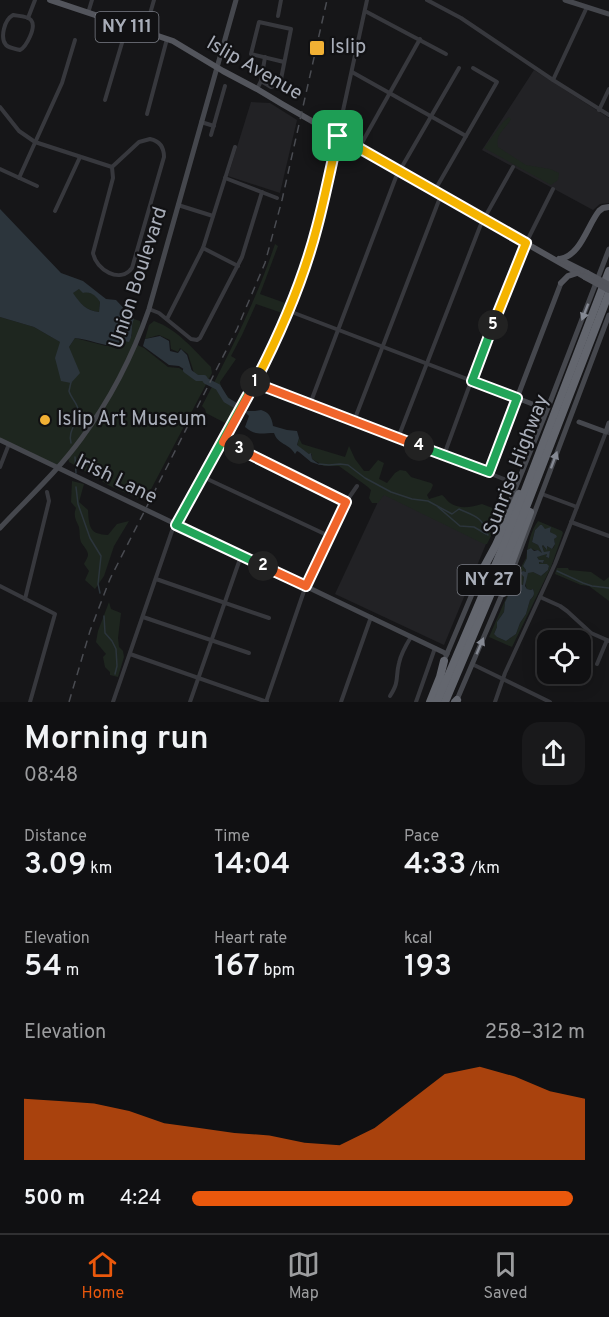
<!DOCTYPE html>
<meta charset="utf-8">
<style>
body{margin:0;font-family:Overpass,sans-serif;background:#19191b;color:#f1f3f6;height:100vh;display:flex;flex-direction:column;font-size:22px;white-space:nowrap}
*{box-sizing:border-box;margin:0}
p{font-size:20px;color:#9c9d9f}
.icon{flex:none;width:33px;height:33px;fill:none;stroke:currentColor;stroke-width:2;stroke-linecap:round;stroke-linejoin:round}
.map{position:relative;height:702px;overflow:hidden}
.details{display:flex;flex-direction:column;background:#101012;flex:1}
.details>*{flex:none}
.fabs{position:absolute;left:537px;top:630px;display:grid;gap:12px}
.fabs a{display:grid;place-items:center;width:54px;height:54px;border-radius:12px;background:#101012;box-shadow:0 3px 15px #0003,0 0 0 2px #303032;font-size:30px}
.pin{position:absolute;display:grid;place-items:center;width:51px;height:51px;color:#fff;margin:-26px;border-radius:12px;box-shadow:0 3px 9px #0006}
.km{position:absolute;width:30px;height:30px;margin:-15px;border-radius:50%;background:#222;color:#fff;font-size:16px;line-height:30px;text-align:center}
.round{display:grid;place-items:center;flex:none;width:63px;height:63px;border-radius:18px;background:#19191b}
.overview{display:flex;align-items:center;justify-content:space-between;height:102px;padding:0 24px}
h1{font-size:33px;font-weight:600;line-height:45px}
.figures{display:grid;grid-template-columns:repeat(3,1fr);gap:9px;height:102px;padding:6px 24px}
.figures div{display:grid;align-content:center}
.figures b{font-size:30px;font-weight:600}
.figures small{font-size:16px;font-weight:400}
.figures p{font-size:16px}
.chart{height:168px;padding:12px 24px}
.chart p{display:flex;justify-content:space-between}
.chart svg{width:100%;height:108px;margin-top:6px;fill:#ea580c;opacity:.7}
ul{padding:0 24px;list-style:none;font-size:20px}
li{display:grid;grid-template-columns:96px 72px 1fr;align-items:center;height:45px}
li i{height:15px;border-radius:8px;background:#ea580c}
.menu{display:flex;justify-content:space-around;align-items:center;height:84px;border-top:2px solid #303032;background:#101012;font-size:16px;color:#9c9d9f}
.menu a{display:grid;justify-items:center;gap:3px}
.menu .on{color:#ea580c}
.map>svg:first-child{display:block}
.built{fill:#222225}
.green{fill:#1e261f;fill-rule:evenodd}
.water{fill:#2c353c;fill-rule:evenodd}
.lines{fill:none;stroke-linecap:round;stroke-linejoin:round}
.stream{stroke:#2c353c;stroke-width:1.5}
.river{stroke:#2c353c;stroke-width:6}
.street{stroke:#37383d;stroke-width:4}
.secondary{stroke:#45474d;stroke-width:5}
.primary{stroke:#53555c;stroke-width:6}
.highway{stroke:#63666e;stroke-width:8}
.rail{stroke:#4a4c52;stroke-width:1.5;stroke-dasharray:8 6;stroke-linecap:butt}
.primary-bridge{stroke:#53555c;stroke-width:6}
.oneway{fill:#858993}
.split-1-casing{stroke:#fff;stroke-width:12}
.split-2-casing{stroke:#fff;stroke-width:12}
.split-3-casing{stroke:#fff;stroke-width:12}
.split-4-casing{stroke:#fff;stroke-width:12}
.split-5-casing{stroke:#fff;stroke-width:12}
.split-6-casing{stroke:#fff;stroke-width:12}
.split-1{stroke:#f5b400;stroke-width:8}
.split-2{stroke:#22a559;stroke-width:8}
.split-3{stroke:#f0652b;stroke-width:8}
.split-4{stroke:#f0652b;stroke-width:8}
.split-5{stroke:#22a559;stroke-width:8}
.split-6{stroke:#f5b400;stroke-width:8}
.poi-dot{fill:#f2b134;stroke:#111113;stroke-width:2}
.labels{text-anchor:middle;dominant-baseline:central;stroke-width:4.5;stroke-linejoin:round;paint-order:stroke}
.shield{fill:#111113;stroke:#7b7e86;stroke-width:1.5}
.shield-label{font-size:18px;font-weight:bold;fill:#a8adb8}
.poi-label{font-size:20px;fill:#a8adb8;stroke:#111113;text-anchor:start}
.street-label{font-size:20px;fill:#a8adb8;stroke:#111113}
</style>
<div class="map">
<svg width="609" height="702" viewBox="0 0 609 702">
<rect width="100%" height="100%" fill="#161618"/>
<g class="built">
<polygon points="534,70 609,118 609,203 600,204 593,210 482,150"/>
<polygon points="251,102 270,103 297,120 280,193 228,176"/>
<polygon points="383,491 486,544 444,645 335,594"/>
</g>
<g class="green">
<path d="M509,117L511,119C505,130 495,134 498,147L526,165L550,169L559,173L558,180L551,185L484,148L503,122Z"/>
<path d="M275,244L278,246L260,294L288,304L285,314L256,304L242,335L231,356L236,359L220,382C221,393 231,400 240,406L229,423L227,424L206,413L205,409L202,406C230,352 256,301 275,244Z"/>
<path d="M79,289L96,295L100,302L99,312C86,311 80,303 72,293Z"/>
<path d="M0,317L34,327L69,347L75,338L106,346L132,336L131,324L134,319L140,321L141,329L135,344L144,348L168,367L179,368L192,376L194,373L188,354L180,348L178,352L171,349L170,340L159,335L145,339L149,325L154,321C177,329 194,350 211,367L212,373L148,495L141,500L110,486L69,462L67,454L55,467L0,440Z"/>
<path d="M299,438L302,444L345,457L349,446L355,459L364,471H369L378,460L384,463L379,479L387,483L395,473L400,470L406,471L411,477L431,483L433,485L431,490L427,495L429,499L442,495C445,497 447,501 450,503C461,510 471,507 482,504L503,512L487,544H484L384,495L378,503H372L369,498L371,490L368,487L339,466H324L312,459V454H309L297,446Z"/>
<path d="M72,481L84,484L79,502L88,510C89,528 90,534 108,535L117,524L129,521L114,546L104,576L95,589L85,580L89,571L84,564C85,562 88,557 88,555C88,550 83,546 81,542C79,537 80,532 79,527C76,520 73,516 76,508L71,502Z"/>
<path d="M538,521L562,531L563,533L551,567L512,647L489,637L514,580C515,578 525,560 526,558C528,545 530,532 538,521ZM540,525H542L545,530L551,527L550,532L557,537L553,539L555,542L554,547L552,549L547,546L546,549L543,545L542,546L544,552H550L548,558L546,557L548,553L540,556L538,555L537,557L539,560L544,561L543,563L538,562L539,564H547L549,567L548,570L541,576L533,572H528C525,577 525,585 527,589L531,590L533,589C535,594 534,597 530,600L526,614L520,623L516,634L506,641L497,637L494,634L497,627V622L504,612L505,602L515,583L519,582L520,576L521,577L520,584L523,585L524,577L520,573L523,571L526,572V570L523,566L527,558V550L531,548L534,550H538L542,553L538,545L532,542L535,530Z"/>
<polygon points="557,568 568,568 569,570 591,572 604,581 609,577 609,601 589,586 581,585 555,574"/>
<polygon points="109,602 111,609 121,613 118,638 119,647 123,651 124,657 118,677 110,675 110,672 105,667 103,657 106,654 96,642 98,631"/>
</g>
<g class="water">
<path d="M0,209L61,273L83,281L106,299L116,300L134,319C130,327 134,334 129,342L120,340L117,346C102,346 89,339 75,338L69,347L80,373L71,383L61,381L55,358L60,342L34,327L0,317ZM79,289L83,293C91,291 96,296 100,302L99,312C86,311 80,303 73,293Z"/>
<polygon points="160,336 169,341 170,351 178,353 181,349 187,355 193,375 179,366 169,365 143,346 145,339"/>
<path d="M261,410C269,412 272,418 273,426L287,430L297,431L299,438L297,445L309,454L311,453L312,459L320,465L311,462L299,452L297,451L295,454C289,443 278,445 274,433C262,433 255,436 245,427L249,416L246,413V411H255Z"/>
<path d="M540,525H542L545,529L551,527L550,532L556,535L557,537L554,539L555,544L552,549L547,546V550L543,545L542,546L544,552L550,551L549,558L546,557L547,554L537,557L539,560H544L543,563L539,562V564H547L549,566L548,570L541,576L533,572L528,573L525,586L527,589L531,590L533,589C535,594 534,596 530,600L526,614L520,623L516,634L506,641L497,637L494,634L497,627V622L504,612L505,602L515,582H519L520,575L521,577L520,584L523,585L524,577L520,573L523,571L526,572V570L523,566L527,558V550L531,548L534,551L538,550L542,553L538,545L532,542L535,530Z"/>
</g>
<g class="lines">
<g class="stream">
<path d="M71,382L69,391C71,398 77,403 78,409C80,421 67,430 71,443"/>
<polyline points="75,457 76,473"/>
<path d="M319,464L329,465L340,464L348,465L365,478L391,492L412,499L428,501L452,514L459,509C472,515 484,517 486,533L488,535"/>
<polyline points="76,487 78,504 90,538 101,556 98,584 100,593"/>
<polyline points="438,507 460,526 474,527 486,534"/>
<polyline points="557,571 583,583 592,586 609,588"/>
<polyline points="104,616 105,633 112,641 116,649 117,666 115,674"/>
</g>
<polyline class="river" points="186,370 197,378 204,378 206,381 218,387 226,400 238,407"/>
<g class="street">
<polyline points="427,0 461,18 553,80 609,115"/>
<polyline points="365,11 446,54"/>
<polyline points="88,13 92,0"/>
<path d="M13,15C18,16 28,16 31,20C37,27 26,47 20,50C16,49 9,48 6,45C0,38 4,20 13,15Z"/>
<polyline points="278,16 281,0"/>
<polyline points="28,18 35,0"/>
<polyline points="145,31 154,0"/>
<polyline points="352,72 466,136"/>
<polyline points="553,80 587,7"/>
<polyline points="261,81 271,87 280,84 291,29 259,22 251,54 284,62"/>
<polyline points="257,89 261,81 265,57"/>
<polyline points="105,100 127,26"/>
<polyline points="0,107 19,131 35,142 112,167"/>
<polyline points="599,110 609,89"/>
<polyline points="147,114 167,39"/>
<polyline points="201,122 214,126"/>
<polyline points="211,135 225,86"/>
<path d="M150,139C160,141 164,147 164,157L132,268C120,284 96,270 93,253L113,178L112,167L139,142Z"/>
<polyline points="359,148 420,39"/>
<polyline points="0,169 37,186"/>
<polyline points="19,178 62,83 75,40"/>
<polyline points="225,178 277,198"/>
<polyline points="435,190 497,82 473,68"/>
<polyline points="178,205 213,216"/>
<polyline points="55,211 80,157"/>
<polyline points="203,248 238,266"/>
<polyline points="149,309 159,313 191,339 197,340 200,338 242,257 262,192"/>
<polyline points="289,311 517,398 488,472"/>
<polyline points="167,319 203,248 235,147"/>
<polyline points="255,383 517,484"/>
<polyline points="310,404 396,177 459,68"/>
<polyline points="354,421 441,195"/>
<polyline points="398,438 481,224 513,167"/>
<polyline points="223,442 346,502"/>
<polyline points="444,455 473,376 526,243 553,189"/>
<polyline points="0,467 9,444"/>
<polyline points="203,477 329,536"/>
<polyline points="542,494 577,507"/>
<polyline points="571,522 609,536"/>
<polyline points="156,579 269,618"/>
<polyline points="0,586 55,614 30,702"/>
<polyline points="540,597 560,606 567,611 591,633 609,641"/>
<polyline points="25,599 49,501 47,492"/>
<polyline points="143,617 249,653"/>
<polyline points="130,654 267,702"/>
<polyline points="472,664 550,702"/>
<polyline points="597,664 607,640"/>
<path d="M390,696C400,680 395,679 399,663C401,654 406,645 411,637"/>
<polyline points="113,702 172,531 223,442 271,353 280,332 301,281 318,226 367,0"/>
<polyline points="190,702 241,556"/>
<polyline points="266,702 304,591 346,502 357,486"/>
<polyline points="341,702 371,617"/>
<polyline points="416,702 435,648"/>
<polyline points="495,702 505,673 555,564 606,432 609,433"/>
</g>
<g class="secondary">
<polyline points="565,0 609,14"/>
<polyline points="540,407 517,398 561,283"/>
<polyline points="579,422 606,432 609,423"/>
<polyline points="0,440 447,654"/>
<path d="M0,528C27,499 57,472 81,439C110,400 133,355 149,309L236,0"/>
<polyline points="499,529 547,410 609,249"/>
<polyline points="515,564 609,315"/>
<polyline points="446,656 483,568"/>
<polyline points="456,702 503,592"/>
</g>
<g class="primary">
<polyline points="50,0 173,41 223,71 257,89 282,104 585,277"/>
<polyline points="559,259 587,273"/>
<path d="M560,259C581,255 587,226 599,211L603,208L609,207"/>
<polyline points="561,283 568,276 577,273"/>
</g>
<g class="highway">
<polyline points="483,569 496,545 519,494"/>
<polyline points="503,593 507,574 530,512"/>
<polyline points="430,702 440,677 444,661"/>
<polyline points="437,702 506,540 609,271"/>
<polyline points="445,702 513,541 609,293"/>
<polyline points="455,702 457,700"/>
</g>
<polyline class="rail" points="69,702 90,631 110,579 237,329 265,263 282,200 327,0"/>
<g class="primary-bridge">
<polyline points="587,273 609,285"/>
<polyline points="585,277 609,290"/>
</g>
</g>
<defs><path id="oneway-solid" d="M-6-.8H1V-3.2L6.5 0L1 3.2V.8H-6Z" transform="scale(1.5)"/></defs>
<g class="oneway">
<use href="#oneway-solid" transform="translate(585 312) rotate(111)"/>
<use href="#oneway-solid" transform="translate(554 460) rotate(-70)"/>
<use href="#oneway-solid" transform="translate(480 646) rotate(-67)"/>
</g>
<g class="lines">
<defs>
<path id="split-1" d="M255,382C281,332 303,281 317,227C325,197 331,166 338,136"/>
<polyline id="split-2" points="255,382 176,525 263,566"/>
<polyline id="split-3" points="239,449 346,502 306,586 263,566"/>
<polyline id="split-4" points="239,449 223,442 255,383 419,446"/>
<polyline id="split-5" points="419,446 489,472 517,398 472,381 493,325"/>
<polyline id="split-6" points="338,136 526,243 493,325"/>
</defs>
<use href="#split-1" class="split-1-casing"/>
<use href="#split-2" class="split-2-casing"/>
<use href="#split-3" class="split-3-casing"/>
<use href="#split-4" class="split-4-casing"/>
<use href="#split-5" class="split-5-casing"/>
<use href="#split-6" class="split-6-casing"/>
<use href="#split-1" class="split-1"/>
<use href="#split-2" class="split-2"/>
<use href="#split-3" class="split-3"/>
<use href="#split-4" class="split-4"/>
<use href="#split-5" class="split-5"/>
<use href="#split-6" class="split-6"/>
</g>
<g class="poi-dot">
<rect x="309" y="40" width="16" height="16" rx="3"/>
<circle cx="45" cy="420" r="6"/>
</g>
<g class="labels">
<g class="shield">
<rect x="95.5" y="12" width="63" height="30" rx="4.5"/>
<rect x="457.5" y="565" width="63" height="30" rx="4.5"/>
</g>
<g class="shield-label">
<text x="127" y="27">NY 111</text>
<text x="489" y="580">NY 27</text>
</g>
<g class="poi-label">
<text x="330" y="48">Islip</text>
<text x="57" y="420">Islip Art Museum</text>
</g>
<g class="street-label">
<text transform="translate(254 69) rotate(30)">Islip Avenue</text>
<text transform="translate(139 278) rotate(-72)">Union Boulevard</text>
<text transform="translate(517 465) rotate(-69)">Sunrise Highway</text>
<text transform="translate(116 480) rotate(26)">Irish Lane</text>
</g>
</g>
</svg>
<div class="fabs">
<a><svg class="icon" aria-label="locate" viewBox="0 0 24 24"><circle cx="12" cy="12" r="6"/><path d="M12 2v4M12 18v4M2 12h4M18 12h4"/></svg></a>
</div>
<div class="pin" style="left:338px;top:136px;background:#1e9e55"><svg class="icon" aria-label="arrive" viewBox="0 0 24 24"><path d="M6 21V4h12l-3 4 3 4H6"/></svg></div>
<b class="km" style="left:255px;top:382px">1</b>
<b class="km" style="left:263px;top:566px">2</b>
<b class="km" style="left:239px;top:449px">3</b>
<b class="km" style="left:419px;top:446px">4</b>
<b class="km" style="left:493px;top:325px">5</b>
</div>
<section class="details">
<div class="overview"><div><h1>Morning run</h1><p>08:48</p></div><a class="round"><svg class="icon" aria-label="share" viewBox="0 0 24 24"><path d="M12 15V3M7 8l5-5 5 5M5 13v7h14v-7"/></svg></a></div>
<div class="figures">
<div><p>Distance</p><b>3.09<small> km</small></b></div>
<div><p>Time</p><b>14:04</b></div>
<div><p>Pace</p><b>4:33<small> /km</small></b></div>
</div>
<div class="figures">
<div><p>Elevation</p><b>54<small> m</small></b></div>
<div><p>Heart rate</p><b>167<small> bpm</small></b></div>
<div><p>kcal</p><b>193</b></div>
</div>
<div class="chart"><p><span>Elevation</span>258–312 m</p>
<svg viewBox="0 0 160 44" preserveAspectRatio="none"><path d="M0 44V19L10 20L20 21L30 24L40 29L50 31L60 33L70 34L80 37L90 38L100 31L110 20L120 9L130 6L140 10L150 16L160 19V44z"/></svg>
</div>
<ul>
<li><b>500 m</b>4:24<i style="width:97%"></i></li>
</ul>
</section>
<nav class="menu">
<a class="on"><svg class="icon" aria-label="home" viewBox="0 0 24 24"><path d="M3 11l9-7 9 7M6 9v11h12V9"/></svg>Home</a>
<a><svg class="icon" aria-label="map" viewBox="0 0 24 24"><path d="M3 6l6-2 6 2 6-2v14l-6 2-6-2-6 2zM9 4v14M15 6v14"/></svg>Map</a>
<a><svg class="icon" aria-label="saved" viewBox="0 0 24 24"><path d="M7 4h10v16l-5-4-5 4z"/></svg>Saved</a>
</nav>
